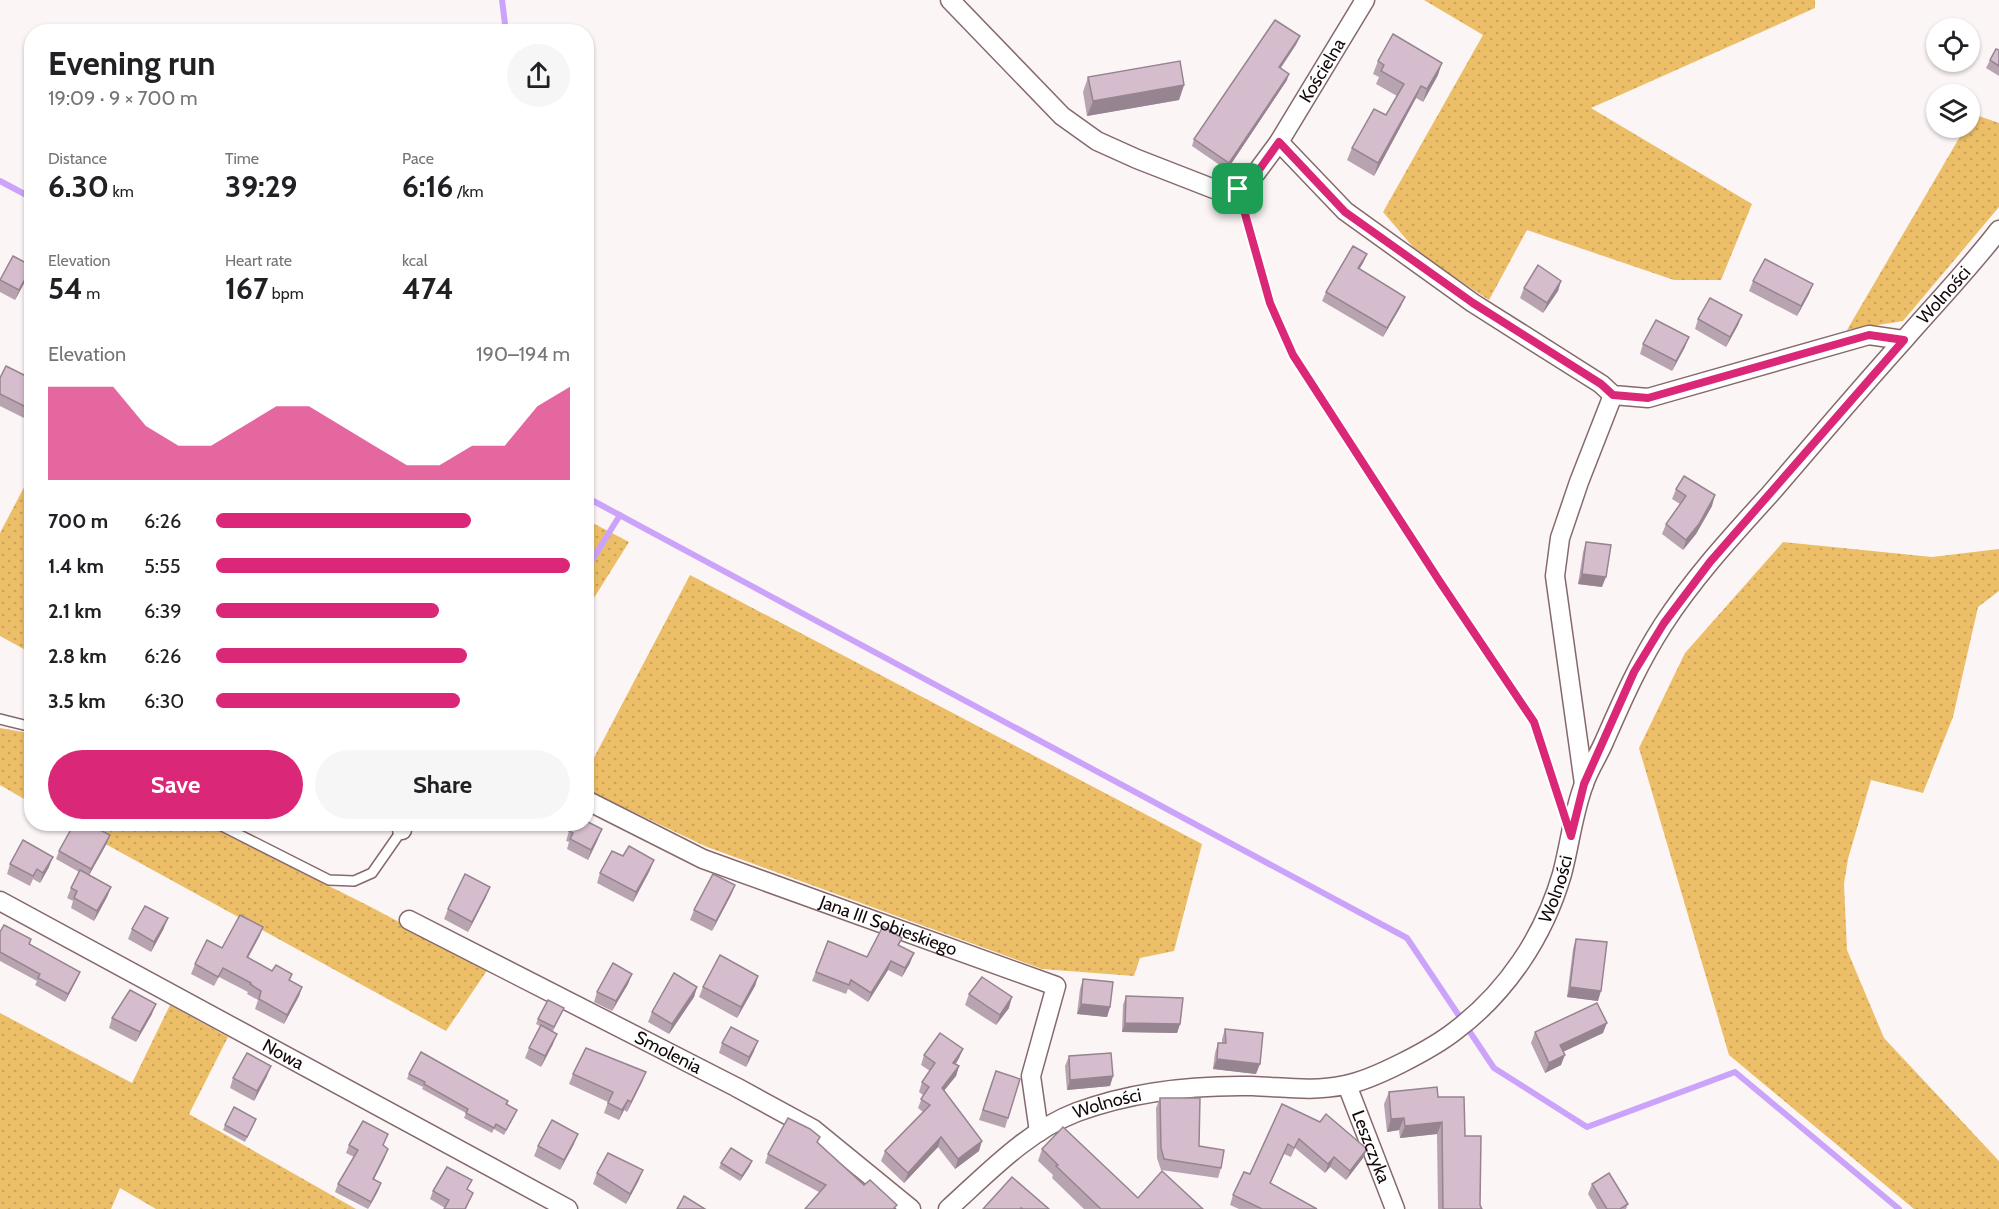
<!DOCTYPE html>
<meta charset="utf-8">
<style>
body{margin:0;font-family:Cabin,sans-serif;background:#f6f6f6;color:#202124;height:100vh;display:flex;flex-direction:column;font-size:22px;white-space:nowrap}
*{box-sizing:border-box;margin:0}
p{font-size:20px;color:#757577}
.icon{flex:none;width:33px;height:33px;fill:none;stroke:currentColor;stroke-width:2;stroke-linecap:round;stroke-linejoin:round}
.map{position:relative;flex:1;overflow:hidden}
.sheet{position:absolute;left:24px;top:24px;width:570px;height:807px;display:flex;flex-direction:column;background:#fff;border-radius:24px;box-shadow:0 2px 4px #0004}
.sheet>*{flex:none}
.buttons{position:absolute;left:1926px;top:18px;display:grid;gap:12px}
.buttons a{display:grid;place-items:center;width:54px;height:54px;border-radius:50%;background:#fff;box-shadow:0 2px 4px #0004;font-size:30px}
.pin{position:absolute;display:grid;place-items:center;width:51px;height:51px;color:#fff;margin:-26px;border-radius:12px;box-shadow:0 3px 9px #0006}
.round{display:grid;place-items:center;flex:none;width:63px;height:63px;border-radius:32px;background:#f6f6f6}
.head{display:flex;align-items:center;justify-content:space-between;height:102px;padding:0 24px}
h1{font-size:33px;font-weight:700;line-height:45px}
.figures{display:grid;grid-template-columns:repeat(3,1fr);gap:9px;height:102px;padding:6px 24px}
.figures div{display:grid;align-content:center}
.figures b{font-size:30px;font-weight:700}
.figures small{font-size:16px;font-weight:400}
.figures p{font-size:16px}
.chart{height:168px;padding:12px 24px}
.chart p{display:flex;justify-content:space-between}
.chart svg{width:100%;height:108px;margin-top:6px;fill:#db2777;opacity:.7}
.primary-button{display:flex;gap:12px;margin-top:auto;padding:12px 24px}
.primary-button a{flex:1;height:69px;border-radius:36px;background:#db2777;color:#fff;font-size:24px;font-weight:700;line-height:69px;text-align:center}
.primary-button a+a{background:#f6f6f6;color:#202124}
ul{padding:0 24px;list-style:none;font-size:20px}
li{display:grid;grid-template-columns:96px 72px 1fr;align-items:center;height:45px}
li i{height:15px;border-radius:8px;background:#db2777}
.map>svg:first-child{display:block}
.grass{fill:url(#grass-dots)}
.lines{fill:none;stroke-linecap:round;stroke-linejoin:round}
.stream{stroke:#cca3fa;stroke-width:6}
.service-casing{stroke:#85696c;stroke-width:12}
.minor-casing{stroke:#85696c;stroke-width:21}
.path{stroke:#aaa2a2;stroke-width:4;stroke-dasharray:1.5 4.5;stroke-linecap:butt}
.service{stroke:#fff;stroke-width:9}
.minor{stroke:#fff;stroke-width:18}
.wall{fill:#b8a3b0}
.shaded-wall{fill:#968490}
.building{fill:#d6bdcd;stroke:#968490;stroke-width:1.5}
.route-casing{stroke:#fff;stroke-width:12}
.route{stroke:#db2777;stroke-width:8}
.labels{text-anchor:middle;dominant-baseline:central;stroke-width:5;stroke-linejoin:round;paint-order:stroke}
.street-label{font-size:18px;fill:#120809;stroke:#fcf5f5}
</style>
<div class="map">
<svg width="1999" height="1209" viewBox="0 0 1999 1209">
<defs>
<pattern id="grass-dots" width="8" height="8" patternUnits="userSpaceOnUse" patternTransform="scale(1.5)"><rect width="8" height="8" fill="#edbe68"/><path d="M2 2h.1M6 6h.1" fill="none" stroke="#caa259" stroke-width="1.8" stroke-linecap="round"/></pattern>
</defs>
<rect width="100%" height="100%" fill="#fcf5f5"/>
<g class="grass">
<polygon points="1424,0 1815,0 1815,8 1591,108 1752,204 1721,280 1674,280 1527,230 1489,300 1419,254 1383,212 1483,35"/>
<polygon points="1973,114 1999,123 1999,207 1903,321 1847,330 1965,128 1970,128 1970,120"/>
<polygon points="31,474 31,653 0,636 0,533"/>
<polygon points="587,520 629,542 587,609"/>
<polygon points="1783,542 1932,557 1999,549 1999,591 1978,607 1953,717 1923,793 1871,780 1848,859 1844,884 1847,950 1884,1038 1999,1161 1999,1209 1914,1209 1729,1055 1639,748 1685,653"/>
<polygon points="690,575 1202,844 1174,951 1140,958 1134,976 1042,969 707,847 587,790 587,771"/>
<polygon points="0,728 23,732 31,736 31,803 0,785"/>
<polygon points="69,824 205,824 367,905 488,969 446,1031"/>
<polygon points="170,1005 228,1037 189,1114 356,1209 156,1209 120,1188 111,1209 0,1209 0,1013 132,1083"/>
</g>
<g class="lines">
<g class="stream">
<polyline points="502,0 506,32"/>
<polyline points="0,181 32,198"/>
<polyline points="586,497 1407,938 1494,1068 1587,1127 1735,1072 1899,1209"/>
<polyline points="586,570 620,515"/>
</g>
<defs>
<g id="service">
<polyline points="0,719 32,727"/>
<polyline points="218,824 329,880 354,881 372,873 402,830"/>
</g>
<g id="minor">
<path id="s1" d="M950,0L1062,116L1097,141L1137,159L1214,189H1238L1256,173L1279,142L1365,0"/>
<polyline points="1279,142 1345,211 1473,303 1601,384 1613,395 1648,398 1869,335 1903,340"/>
<polyline points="1584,784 1555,576 1560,538 1579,482 1613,395"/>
<path id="s2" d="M586,800L703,859L1056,986L1031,1076L1039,1132"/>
<polyline points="402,824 402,830"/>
<path id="s3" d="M0,901L568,1209"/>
<path id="s4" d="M409,920L736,1087L813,1129L911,1209"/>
<path id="s5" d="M1347,1085L1395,1209"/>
<path id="s6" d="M948,1209C987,1174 1027,1131 1077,1112C1131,1092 1194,1085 1252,1086C1284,1087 1312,1092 1345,1085C1373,1080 1432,1049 1455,1031C1507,992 1544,936 1562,874C1570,844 1573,813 1584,784C1589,769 1598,756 1604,742C1622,701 1639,662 1663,625C1694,577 1733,535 1771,493C1815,442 1858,391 1903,341C1935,304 1969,269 1999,230"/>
</g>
</defs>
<use href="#service" class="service-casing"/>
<use href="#minor" class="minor-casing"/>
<polyline class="path" points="1243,206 1271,303 1293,355 1440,582 1534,722 1559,797"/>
<use href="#service" class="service"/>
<use href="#minor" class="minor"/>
</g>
<g class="wall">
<polygon points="1297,43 1281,68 1287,80 1227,170 1192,146 1194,139"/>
<polygon points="1999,50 1999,76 1986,68 1990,60"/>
<polygon points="1378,61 1438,75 1423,102 1416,98 1374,176 1347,160 1352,148 1386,115 1397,96 1376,84 1379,77 1373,74"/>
<polygon points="1088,77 1184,85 1179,100 1087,116 1083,92"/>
<polygon points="1367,254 1363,263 1359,269 1401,306 1383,337 1322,301 1326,292"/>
<polygon points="28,276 15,300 0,292 0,280"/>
<polygon points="1561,281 1558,291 1543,313 1520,298 1524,288"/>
<polygon points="1753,281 1813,284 1809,294 1797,316 1749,291"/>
<polygon points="1742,315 1738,325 1726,347 1695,329 1698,319"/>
<polygon points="1643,344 1685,347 1672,371 1640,354"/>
<polygon points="0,378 32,379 32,422 0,406"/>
<polygon points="1676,489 1712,506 1696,534 1683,550 1662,534 1666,524 1680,504 1672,499"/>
<polygon points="1586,542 1602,587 1578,584 1583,552"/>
<polygon points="85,829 110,835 107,843 89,875 111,887 107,897 94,921 71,908 73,901 67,898 71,888 79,872 56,859 59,851"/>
<polygon points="569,831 598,839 588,860 567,849 569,842 566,841"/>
<polygon points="10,864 49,867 40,883 33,879 30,886 7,874"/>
<polygon points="650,870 633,902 597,883 600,873"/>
<polygon points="735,885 731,895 712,931 690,920 694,910"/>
<polygon points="486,897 468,932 444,919 448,909"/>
<polygon points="263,927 259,937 248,958 272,971 292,974 290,980 302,987 299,996 284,1024 255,1009 258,1000 247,994 248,992 219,977 214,986 191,974 195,964 222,948"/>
<polygon points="164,928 151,952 128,939 132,929"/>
<polygon points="0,932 31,939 30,944 77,979 65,1002 35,985 37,981 0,961"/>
<polygon points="902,938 899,946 910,963 902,977 888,970 868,1002 848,989 846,994 812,981 828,941 867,957"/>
<polygon points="1576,939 1598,1001 1567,997 1573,949"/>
<polygon points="632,974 628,984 612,1011 594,1002 597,992"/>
<polygon points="758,976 755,986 737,1018 699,997 703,987"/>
<polygon points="1083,979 1110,1007 1107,1017 1077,1014 1080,989"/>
<polygon points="697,987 694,997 669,1034 648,1022 652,1012"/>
<polygon points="969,994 1009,1008 996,1025 965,1005"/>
<polygon points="1126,996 1180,1024 1177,1033 1122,1032 1123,1005"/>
<polygon points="564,1008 553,1031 553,1044 541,1067 525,1058 529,1048 540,1026 536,1024 538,1019"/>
<polygon points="152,1014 136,1042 109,1028 112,1018"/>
<polygon points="1225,1029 1256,1074 1213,1069 1215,1053 1218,1043 1222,1043 1222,1039"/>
<polygon points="1535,1032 1603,1033 1563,1052 1561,1065 1545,1073 1531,1043"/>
<polygon points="722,1043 754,1051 746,1067 719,1053"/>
<polygon points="963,1049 959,1058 956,1064 959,1066 956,1076 944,1090 979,1151 955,1169 938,1147 904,1183 881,1161 885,1151 923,1112 918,1108 923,1095 919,1092 922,1082 930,1071 921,1065 924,1055"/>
<polygon points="1069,1056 1113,1076 1110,1086 1067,1090 1065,1066"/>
<polygon points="646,1072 642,1082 627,1112 624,1110 619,1120 604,1113 608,1102 569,1084 573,1074"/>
<polygon points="409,1074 508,1101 507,1105 515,1115 504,1135 494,1129 492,1133 464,1118 466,1113 422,1089 423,1087 407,1079"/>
<polygon points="267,1076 254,1101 230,1088 233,1078"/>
<polygon points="992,1081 1008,1118 1005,1128 979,1120"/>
<polygon points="1389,1092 1438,1097 1465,1136 1480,1205 1482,1209 1438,1209 1437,1134 1400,1138 1399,1130 1387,1132 1384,1104"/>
<polygon points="1160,1098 1199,1146 1221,1168 1218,1178 1161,1170 1157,1158 1156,1108"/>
<polygon points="1282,1104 1367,1149 1363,1158 1346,1180 1330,1167 1325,1173 1295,1148 1291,1157 1284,1154 1270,1184 1317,1209 1239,1209 1230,1205 1233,1195 1250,1174"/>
<polygon points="254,1124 245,1142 223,1130 225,1125"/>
<polygon points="818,1143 864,1185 897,1205 819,1192 765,1163 768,1154"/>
<polygon points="574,1144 560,1170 534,1156 538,1146"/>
<polygon points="349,1145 383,1146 385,1157 374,1179 381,1183 378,1191 368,1209 335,1192 338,1184 354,1157 346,1153"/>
<polygon points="1042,1149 1138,1198 1203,1209 1084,1209 1052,1178 1053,1175 1038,1161"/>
<polygon points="721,1163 750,1166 740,1181 719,1168"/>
<polygon points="597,1173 639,1180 626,1204 593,1184"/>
<polygon points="1592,1184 1628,1204 1626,1209 1597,1209 1588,1194"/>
<polygon points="468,1190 473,1193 466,1209 444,1209 445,1208 430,1199 433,1191"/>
</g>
<g class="shaded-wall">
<polygon points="1300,36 1297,43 1277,73 1279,67"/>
<polygon points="1442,63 1438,75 1423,102 1427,89"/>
<polygon points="1289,74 1287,80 1227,170 1229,163"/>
<polygon points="1184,85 1179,100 1087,116 1093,101"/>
<polygon points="1421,86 1416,98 1374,176 1378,163"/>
<polygon points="1367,254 1363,263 1354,278 1358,268"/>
<polygon points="32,267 28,276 15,300 19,290"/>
<polygon points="1561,281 1558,291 1543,313 1547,303"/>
<polygon points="1813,284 1809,294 1797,316 1801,306"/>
<polygon points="1405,297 1401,306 1383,337 1387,328"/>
<polygon points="1742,315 1738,325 1726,347 1730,337"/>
<polygon points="1689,337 1685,347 1672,371 1676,361"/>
<polygon points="1715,495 1712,506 1696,534 1683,550 1686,540"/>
<polygon points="1582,574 1606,577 1602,587 1578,584"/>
<polygon points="602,829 598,839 588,860 591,850"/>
<polygon points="110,835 107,843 88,877 91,869"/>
<polygon points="53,857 49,867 40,883 43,873"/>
<polygon points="654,860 650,870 633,902 636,892"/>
<polygon points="735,885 731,895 712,931 716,921"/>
<polygon points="111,887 107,897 94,921 97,911"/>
<polygon points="490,887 486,897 468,932 472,922"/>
<polygon points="168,918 164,928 151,952 154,942"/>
<polygon points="263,927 259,937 243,966 247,957"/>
<polygon points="914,953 910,963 902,977 905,968"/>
<polygon points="891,961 888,970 868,1002 871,993"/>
<polygon points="80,972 77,979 65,1002 68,994"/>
<polygon points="632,974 628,984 612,1011 616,1001"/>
<polygon points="758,976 755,986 737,1018 741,1007"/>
<polygon points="302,987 299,996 284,1024 287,1015"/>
<polygon points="697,987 694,997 669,1034 672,1024"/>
<polygon points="1570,987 1601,991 1598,1001 1567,997"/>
<polygon points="1012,997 1009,1008 996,1025 1000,1015"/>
<polygon points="156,1004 152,1014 136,1042 140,1032"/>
<polygon points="1081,1004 1110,1007 1107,1017 1077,1014"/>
<polygon points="1125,1023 1180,1024 1177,1033 1122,1032"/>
<polygon points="1607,1023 1603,1033 1556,1055 1560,1045"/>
<polygon points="557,1034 553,1044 541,1067 545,1056"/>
<polygon points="758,1041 754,1051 746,1067 749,1057"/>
<polygon points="963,1049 959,1058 950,1072 953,1063"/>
<polygon points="1565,1055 1561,1065 1545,1073 1549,1063"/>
<polygon points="1217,1059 1260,1064 1256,1074 1213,1069"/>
<polygon points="271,1066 267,1076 254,1101 257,1091"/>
<polygon points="959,1066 956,1076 939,1097 942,1088"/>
<polygon points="646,1072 642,1082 627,1112 631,1102"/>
<polygon points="1113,1076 1110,1086 1067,1090 1070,1080"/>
<polygon points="628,1100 624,1110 619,1120 622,1110"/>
<polygon points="1404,1118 1399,1130 1387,1132 1391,1119"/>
<polygon points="1442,1122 1437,1134 1400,1138 1405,1126"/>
<polygon points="578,1134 574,1144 560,1170 564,1160"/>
<polygon points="941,1137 938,1147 904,1183 908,1173"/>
<polygon points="982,1141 979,1151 955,1169 958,1159"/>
<polygon points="1288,1144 1284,1154 1266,1193 1270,1183"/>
<polygon points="388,1149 385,1157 370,1187 373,1179"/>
<polygon points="1367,1149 1363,1158 1346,1180 1350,1171"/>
<polygon points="1334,1157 1330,1167 1325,1173 1328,1164"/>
<polygon points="752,1161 750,1166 740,1181 742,1176"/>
<polygon points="643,1170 639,1180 626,1204 630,1194"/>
<polygon points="381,1183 378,1191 368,1209 371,1202"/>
</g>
<g class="building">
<polygon points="1275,20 1300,36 1279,67 1289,74 1229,163 1194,139"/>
<polygon points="1393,34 1442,63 1427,89 1421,86 1378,163 1352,148 1374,109 1386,115 1404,84 1381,71 1384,65 1378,61"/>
<polygon points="1996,49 1999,50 1999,66 1990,60"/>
<polygon points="1180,61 1184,85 1093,101 1088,77"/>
<polygon points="1353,246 1367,254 1358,268 1405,297 1387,328 1326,292"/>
<polygon points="13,256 32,266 19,290 0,280"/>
<polygon points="1765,259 1813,284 1801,306 1753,281"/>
<polygon points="1538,265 1561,281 1547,303 1524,288"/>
<polygon points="1710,298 1742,315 1730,337 1698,319"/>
<polygon points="1656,320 1689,337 1676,361 1643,344"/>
<polygon points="6,366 32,379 32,410 0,394 0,378"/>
<polygon points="1684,476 1715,495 1699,524 1686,540 1666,524 1686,496 1676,489"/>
<polygon points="1586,542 1611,545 1606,577 1582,574"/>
<polygon points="586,821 602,829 591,850 570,839 573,833 569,831 573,824 586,824"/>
<polygon points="74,824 85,829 88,824 110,835 91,869 59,851"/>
<polygon points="23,840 53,857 43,873 37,869 33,876 10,864"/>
<polygon points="629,846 654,860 636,892 600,873 612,851 623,856"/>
<polygon points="80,870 111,887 97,911 74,898 77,891 71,888"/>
<polygon points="465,874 490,887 472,922 448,909"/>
<polygon points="713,874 735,885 716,921 694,910"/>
<polygon points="145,906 168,918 154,942 132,929"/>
<polygon points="240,915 263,927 247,957 272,971 276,965 292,974 289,980 302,987 287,1015 259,999 261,991 250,984 251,983 223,968 218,977 195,964 207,940 222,948"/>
<polygon points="4,925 31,939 29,944 80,972 68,994 38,978 40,974 0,952 0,932"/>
<polygon points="883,926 902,938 898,945 914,953 905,968 891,961 871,993 851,980 849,985 816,972 828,941 867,957"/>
<polygon points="1576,939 1607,942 1601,991 1570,987"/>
<polygon points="720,955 758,976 741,1007 703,987"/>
<polygon points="613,963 632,974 616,1001 597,992"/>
<polygon points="674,973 697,987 672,1024 652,1012"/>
<polygon points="982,977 1012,997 1000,1015 969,994"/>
<polygon points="1083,979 1113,982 1110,1007 1081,1004"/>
<polygon points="130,990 156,1004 140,1032 112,1018"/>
<polygon points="1126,996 1183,998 1180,1024 1125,1023"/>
<polygon points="548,1000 564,1008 554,1027 538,1019"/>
<polygon points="1597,1003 1607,1023 1560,1045 1565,1055 1549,1063 1535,1032"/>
<polygon points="541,1025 557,1034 545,1056 529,1048"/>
<polygon points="731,1027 758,1041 749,1057 722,1043"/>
<polygon points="1225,1029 1263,1033 1260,1064 1217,1059 1218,1043 1226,1043"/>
<polygon points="940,1033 963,1049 953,1063 959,1066 942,1088 982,1141 958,1159 941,1137 908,1173 885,1151 930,1105 921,1099 929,1087 922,1082 935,1063 924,1055"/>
<polygon points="586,1048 646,1072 631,1102 628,1100 622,1110 608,1103 613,1092 573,1074"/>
<polygon points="421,1052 508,1101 506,1104 517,1110 506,1130 496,1124 494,1128 466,1113 468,1109 424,1084 425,1082 409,1074"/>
<polygon points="247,1053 271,1066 257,1091 233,1078"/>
<polygon points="1111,1053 1113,1076 1070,1080 1069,1056"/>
<polygon points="996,1071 1020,1079 1008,1118 983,1110"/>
<polygon points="1437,1087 1438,1097 1464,1097 1465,1136 1481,1136 1480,1205 1482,1209 1443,1209 1442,1122 1405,1126 1404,1118 1391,1119 1389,1092"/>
<polygon points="1160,1098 1200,1098 1199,1146 1224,1150 1221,1168 1164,1159 1161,1148"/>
<polygon points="1282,1104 1320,1122 1326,1114 1367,1149 1350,1171 1334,1157 1328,1164 1299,1139 1294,1148 1288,1144 1270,1183 1317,1209 1262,1209 1233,1195 1244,1172 1250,1174"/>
<polygon points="234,1107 256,1119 247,1137 225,1125"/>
<polygon points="788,1118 810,1129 820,1137 817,1142 864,1185 870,1180 897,1205 893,1209 805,1209 826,1185 768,1154"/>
<polygon points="552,1120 578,1134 564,1160 538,1146"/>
<polygon points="363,1121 388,1134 383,1145 388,1149 373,1179 381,1183 371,1202 338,1184 358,1150 349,1145"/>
<polygon points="1063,1127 1138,1198 1162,1171 1203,1209 1101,1209 1056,1166 1058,1165 1042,1149"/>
<polygon points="731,1148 752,1161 742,1176 721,1163"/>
<polygon points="608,1153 643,1170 630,1194 597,1173"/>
<polygon points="447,1167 472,1180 467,1189 473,1193 465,1209 444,1209 449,1200 433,1191"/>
<polygon points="1609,1173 1628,1204 1620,1209 1607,1209 1592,1184"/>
<polygon points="1012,1177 1049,1209 1023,1209 1021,1208 1020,1209 983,1209"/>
<polygon points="684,1196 705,1209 677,1209"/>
</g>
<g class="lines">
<defs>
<polygon id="route" points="1279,142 1345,212 1473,303 1601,384 1613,395 1648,398 1869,335 1904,340 1710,562 1664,623 1634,672 1584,784 1571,836 1534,722 1440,582 1293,355 1270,303 1238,189 1256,174"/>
</defs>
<use href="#route" class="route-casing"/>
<use href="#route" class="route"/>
</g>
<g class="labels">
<g class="street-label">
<text stroke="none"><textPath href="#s1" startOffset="501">Kościelna</textPath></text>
<text stroke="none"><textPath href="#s6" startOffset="1454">Wolności</textPath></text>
<text stroke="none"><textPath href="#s6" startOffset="734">Wolności</textPath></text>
<text stroke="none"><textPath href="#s2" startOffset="328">Jana III Sobieskiego</textPath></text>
<text stroke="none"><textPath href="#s4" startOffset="291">Smolenia</textPath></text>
<text stroke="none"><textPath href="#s3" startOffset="322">Nowa</textPath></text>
<text stroke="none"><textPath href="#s6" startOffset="194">Wolności</textPath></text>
<text stroke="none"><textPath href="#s5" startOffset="66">Leszczyka</textPath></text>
</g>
</g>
</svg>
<div class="buttons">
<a><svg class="icon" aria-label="locate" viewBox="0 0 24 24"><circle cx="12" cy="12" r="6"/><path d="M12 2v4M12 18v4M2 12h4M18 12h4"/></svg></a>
<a><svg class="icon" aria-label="layers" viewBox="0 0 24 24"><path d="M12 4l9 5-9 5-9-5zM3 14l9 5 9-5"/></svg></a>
</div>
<div class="pin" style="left:1238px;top:189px;background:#1e9e55"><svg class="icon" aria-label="arrive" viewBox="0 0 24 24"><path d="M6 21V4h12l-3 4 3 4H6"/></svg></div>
<section class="sheet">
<div class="head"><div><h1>Evening run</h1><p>19:09 · 9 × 700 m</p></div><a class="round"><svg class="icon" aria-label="share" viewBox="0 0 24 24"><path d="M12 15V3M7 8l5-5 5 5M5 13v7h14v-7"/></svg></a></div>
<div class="figures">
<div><p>Distance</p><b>6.30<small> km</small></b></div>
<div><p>Time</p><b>39:29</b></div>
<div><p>Pace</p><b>6:16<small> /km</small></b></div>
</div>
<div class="figures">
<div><p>Elevation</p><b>54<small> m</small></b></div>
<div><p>Heart rate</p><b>167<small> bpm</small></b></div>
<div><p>kcal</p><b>474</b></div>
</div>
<div class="chart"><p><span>Elevation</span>190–194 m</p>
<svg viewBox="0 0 160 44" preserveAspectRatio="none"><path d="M0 44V6L10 6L20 6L30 22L40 30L50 30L60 22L70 14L80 14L90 22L100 30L110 38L120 38L130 30L140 30L150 14L160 6V44z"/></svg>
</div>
<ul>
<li><b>700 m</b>6:26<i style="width:72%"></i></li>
<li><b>1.4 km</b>5:55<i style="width:100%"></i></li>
<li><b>2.1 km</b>6:39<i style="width:63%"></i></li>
<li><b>2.8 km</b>6:26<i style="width:71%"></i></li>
<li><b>3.5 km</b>6:30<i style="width:69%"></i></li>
</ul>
<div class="primary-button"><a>Save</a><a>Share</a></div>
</section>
</div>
